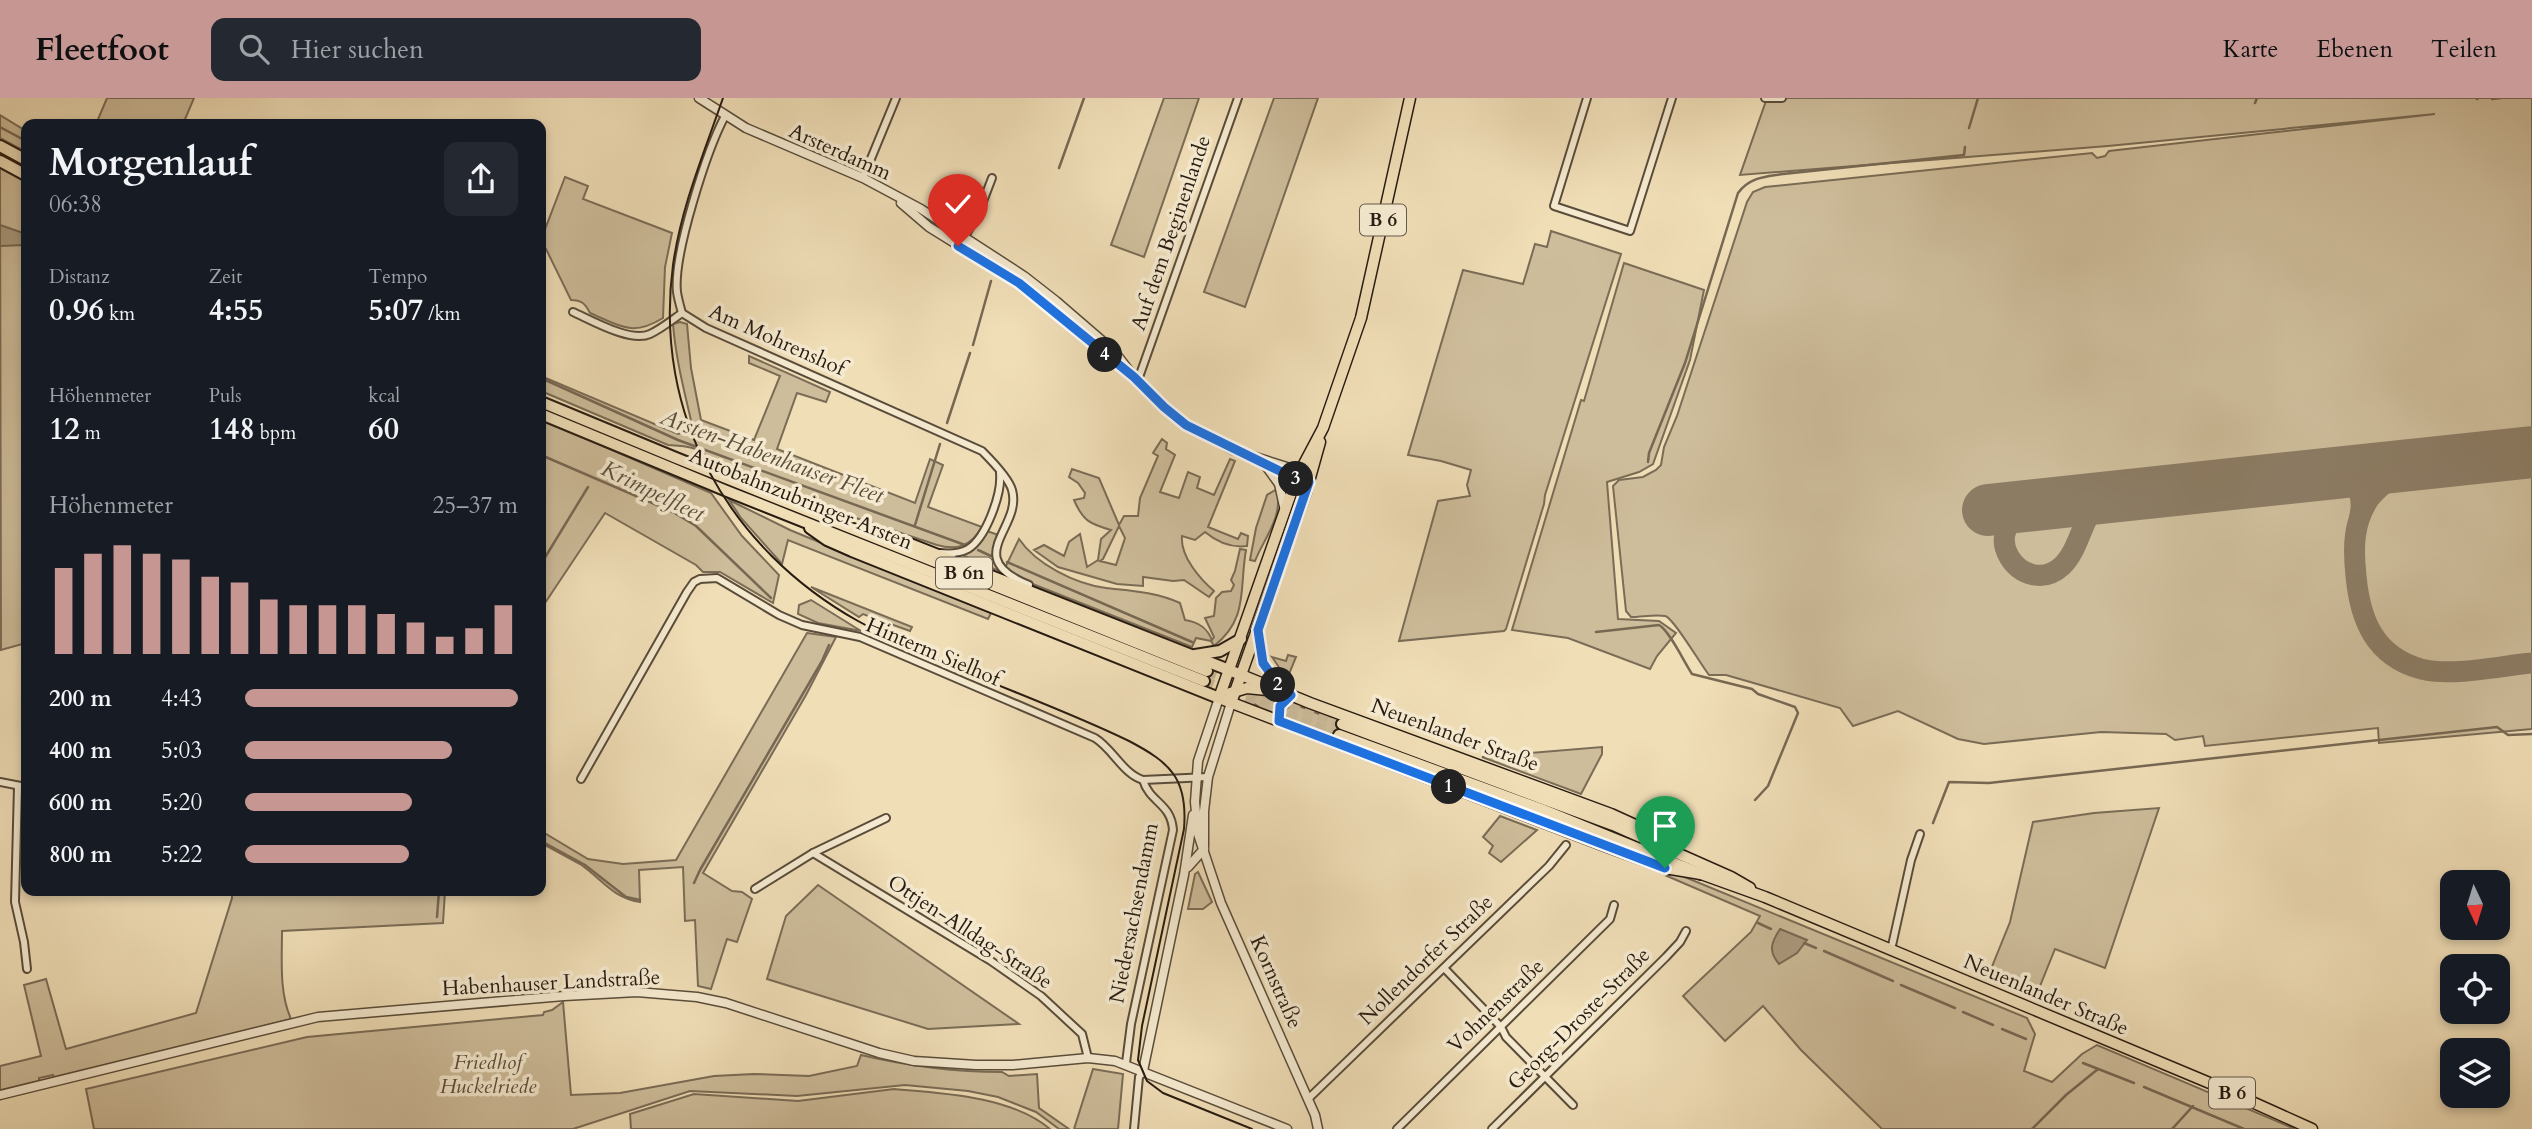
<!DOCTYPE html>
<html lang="de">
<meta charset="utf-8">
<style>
body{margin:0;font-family:Cardo,serif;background:#242831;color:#f1f3f6;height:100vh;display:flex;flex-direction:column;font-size:26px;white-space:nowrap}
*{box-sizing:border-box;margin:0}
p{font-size:23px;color:#9ea1a6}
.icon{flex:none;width:38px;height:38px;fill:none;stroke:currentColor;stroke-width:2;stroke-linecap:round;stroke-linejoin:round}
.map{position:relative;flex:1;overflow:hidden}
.panel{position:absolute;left:21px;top:21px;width:525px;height:777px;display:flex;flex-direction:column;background:#171b24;border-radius:14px;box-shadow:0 4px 10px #0003}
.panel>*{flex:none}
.needle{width:46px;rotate:176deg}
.fabs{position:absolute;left:2440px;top:772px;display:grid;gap:14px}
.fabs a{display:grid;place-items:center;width:70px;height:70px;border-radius:14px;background:#171b24;box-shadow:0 4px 10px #0003;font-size:35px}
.pin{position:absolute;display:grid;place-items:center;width:60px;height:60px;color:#fff;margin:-72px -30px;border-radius:50% 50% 50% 0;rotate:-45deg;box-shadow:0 0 7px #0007}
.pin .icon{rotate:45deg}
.km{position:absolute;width:35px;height:35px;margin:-18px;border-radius:50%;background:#222;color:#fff;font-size:19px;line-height:35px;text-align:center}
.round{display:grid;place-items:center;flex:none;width:74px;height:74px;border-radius:14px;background:#242831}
.summary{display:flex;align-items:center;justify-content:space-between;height:119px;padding:0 28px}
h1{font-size:38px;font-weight:800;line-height:52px}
.figures{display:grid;grid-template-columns:repeat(3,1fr);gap:10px;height:119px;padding:7px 28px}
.figures div{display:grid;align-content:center}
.figures b{font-size:30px;font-weight:800}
.figures small{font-size:19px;font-weight:400}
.figures p{font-size:19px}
.chart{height:196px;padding:14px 28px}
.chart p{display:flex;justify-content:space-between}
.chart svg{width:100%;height:126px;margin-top:7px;stroke:#c59692;stroke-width:6}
ul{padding:0 28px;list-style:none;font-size:23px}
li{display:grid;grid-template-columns:112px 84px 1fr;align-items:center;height:52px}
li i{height:18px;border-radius:9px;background:#c59692}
header{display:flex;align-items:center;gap:42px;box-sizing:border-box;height:98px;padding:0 35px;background:#c59692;color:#111}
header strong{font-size:33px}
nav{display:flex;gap:38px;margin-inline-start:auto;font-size:24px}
.search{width:490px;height:63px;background:#242831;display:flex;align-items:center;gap:18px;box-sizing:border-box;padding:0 24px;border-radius:14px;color:#9ea1a6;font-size:26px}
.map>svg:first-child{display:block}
.green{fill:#cebd9b;stroke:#7a6c56;stroke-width:2;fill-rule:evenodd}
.water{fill:#ac9c7f;stroke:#776853;stroke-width:2}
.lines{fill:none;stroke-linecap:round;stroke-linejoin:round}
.stream{stroke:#776853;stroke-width:2.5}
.taxiway{stroke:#8c7c64;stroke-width:21}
.runway{stroke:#8c7c64;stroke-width:52}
.trunk-tunnel{stroke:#c8b796;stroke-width:10;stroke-dasharray:10 5;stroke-linecap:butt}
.minor-casing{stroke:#594c3a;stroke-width:10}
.tertiary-casing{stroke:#594c3a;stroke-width:11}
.primary-casing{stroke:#271b11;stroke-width:13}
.trunk-casing{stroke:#271b11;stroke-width:14}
.minor{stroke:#f5ead0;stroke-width:6}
.tertiary{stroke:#f5ead0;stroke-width:8}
.primary{stroke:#f0deb7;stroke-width:10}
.trunk{stroke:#f0deb7;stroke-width:10}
.tram{stroke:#271b11;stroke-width:2}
.route-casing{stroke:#fff;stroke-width:14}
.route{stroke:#1a73e8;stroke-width:9}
.labels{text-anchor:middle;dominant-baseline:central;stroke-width:7;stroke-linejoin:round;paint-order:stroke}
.shield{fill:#f5ead0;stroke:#65594a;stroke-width:2}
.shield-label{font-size:19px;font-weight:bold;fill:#271b11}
.street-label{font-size:21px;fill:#271b11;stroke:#f5ead0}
.park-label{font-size:21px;font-style:italic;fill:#594c3a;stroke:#f5ead0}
.water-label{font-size:23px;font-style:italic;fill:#5c4f3d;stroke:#f5ead0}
</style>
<header>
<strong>Fleetfoot</strong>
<div class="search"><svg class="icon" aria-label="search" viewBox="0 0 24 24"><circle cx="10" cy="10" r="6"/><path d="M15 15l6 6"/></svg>Hier suchen</div>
<nav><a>Karte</a><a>Ebenen</a><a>Teilen</a></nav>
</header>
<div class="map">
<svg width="2532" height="1031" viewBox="0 0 2532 1031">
<rect width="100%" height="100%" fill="#f0deb7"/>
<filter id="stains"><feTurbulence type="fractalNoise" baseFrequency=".00286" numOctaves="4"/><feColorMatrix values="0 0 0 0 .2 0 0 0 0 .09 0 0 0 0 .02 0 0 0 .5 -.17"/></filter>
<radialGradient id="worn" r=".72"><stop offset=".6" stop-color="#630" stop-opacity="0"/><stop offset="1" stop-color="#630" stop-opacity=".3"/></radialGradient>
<g class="green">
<polygon points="107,0 194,0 183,26 96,26"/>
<polygon points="1164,0 1199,0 1144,159 1111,147"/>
<polygon points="1274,0 1318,0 1245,209 1204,194"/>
<path d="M1767,0H2532V631L2379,645L2378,630L2205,648L2203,638L2175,642L2166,636L2101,634L1984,646L1958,641L1898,613L1853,628L1840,610L1726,577H1709C1701,567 1673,519 1665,518C1655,516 1642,519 1631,519L1626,513L1613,388L1619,382L1643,379L1656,372L1661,367L1664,349L1677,318L1747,104L1753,94L1765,89L2092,55L2097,60L2105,58L2109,53L2435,16L2108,48L1740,77Z"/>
<polygon points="0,17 26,33 26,54 0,40"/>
<polygon points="0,70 26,84 26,545 1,552"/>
<path d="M565,79L588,88L583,101L672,135L665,169L663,220C632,239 620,228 590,215C585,205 581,202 571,202L546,151L542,152L541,142Z"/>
<polygon points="1551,133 1621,156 1545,397 1544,406 1506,531 1504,533 1399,543 1438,403 1470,398 1467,387 1471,372 1441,363 1408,357 1463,172 1523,186 1535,146 1547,149"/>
<polygon points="1624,165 1704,192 1690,262 1653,366 1639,374 1607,384 1618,521 1659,523 1676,535 1657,558 1650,571 1568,540 1512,532 1581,302 1584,303"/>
<path d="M680,224L687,226L691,270L701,322L754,342L780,278L749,265V258L830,294L826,304L797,295L777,351L915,405L930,361L943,367L928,409L982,429C971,448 957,453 937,447L841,415L707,360C699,348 682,348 668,347L541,293V278L678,336L693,331C685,296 676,263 673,226Z"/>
<polygon points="541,321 711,395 742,438 779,477 773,505 720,474 703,474 696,467 605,415 541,511"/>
<path d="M1162,341L1167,345L1166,351L1175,357L1160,394L1179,400L1188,374L1200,379L1197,390L1214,397L1230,361L1235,363L1208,429L1238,441L1241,435L1248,438L1247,448C1231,450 1217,444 1205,434L1195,442L1182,438C1180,458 1200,481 1214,493L1209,499L1184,482L1173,483L1143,479V488L1117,486L1058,469L1034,452L1044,447L1064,458L1069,444L1080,436L1087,469L1098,462L1101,441L1111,432C1090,426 1083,423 1074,402L1084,400L1085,395L1078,385L1069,379L1072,371L1099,380L1119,427L1124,418H1138L1140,400L1158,358L1153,355ZM1119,428L1125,440L1116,467L1100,463L1103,461Z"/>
<path d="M1277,391C1283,420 1265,438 1255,463L1250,462L1256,430L1267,397Z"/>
<polygon points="729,402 790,432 991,515 988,521 788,442 782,466 741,420"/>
<polygon points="987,433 998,437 994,456 999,473 962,457 976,449"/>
<path d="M1019,441C1036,466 1075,486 1106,490C1132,493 1156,494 1180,505L1185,522C1199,524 1207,530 1212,542L1214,539L1205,520L1214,518L1216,500L1222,494L1231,493L1234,487L1231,482L1235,473L1240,451L1246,452C1239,491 1249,520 1214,548L1211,543L1196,540L1192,549L1010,477L1005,470Z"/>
<polygon points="811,489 912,529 910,533 863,516 859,519"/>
<polygon points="811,502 861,533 818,525 798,516 799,507"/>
<path d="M807,535L836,539L806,597L703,775L732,793L742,794L752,801L737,844L727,841L711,891L698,888L695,822L685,823L683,769L639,772L640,804C611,799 602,781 580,766C567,759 554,752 541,745V733L588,761L623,766L676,762Z"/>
<polygon points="1288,557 1296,559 1287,581 1272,559 1286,563"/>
<polygon points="1253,594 1267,595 1281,601 1276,606 1275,617 1250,604"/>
<polygon points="1294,606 1319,616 1344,621 1336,640 1287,621 1284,612"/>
<polygon points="1602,649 1602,656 1581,696 1482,659"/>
<polygon points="2159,710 2105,870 2055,851 2036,898 1989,876 2010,824 2033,724 2094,715"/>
<polygon points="1500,718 1537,732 1501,764 1489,755 1493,748 1483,739"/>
<polygon points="1198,774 1212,804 1203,811 1188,811 1195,776"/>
<polygon points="1675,775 2027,920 2035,936 2024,973 2052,984 2082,956 2097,947 2295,1031 1882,1031 1801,952 1763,908 1725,943 1683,898 1751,834 1760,818 1667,778"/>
<polygon points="818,787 1019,926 928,931 767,881 786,818"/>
<path d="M232,793H445L443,825L282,833C282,861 279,895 291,921L54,980L53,977L39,980V984L0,993V968L41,958L24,887L46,881L66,951L196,915L232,800Z"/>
<path d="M563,904L571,997L620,995L714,978L754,976L809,978L857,968L861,957C908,968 953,974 1002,974L1009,978L1037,976L1039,1010L1069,1031H1059L1036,1014L998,999L968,993L905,987L797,998L690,993L573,1031H94L86,991L307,939L543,917L544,914L552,912Z"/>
<polygon points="1093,971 1123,976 1118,1031 1074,1031"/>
<path d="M894,991C942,995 1011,998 1050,1031H631L630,1016L694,996L798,1003Z"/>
</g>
<g class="water">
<polygon points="0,127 26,136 26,147 0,148"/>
<path d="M1780,831L1807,842L1797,855L1779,866C1768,853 1771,845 1780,831Z"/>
</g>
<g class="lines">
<g class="stream">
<polyline points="2477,1 2478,0"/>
<polyline points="2492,1 2501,0"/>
<polyline points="2255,5 2257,0"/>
<polyline points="0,29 26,43"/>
<polyline points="1969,30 1978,0"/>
<polyline points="1059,70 1084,0"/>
<polyline points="973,247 991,183"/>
<polyline points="541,280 678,342 965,447"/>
<polyline points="947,325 970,255"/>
<polyline points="541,357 673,414 696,428 771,500"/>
<path d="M1648,364L1649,355L1685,265L1738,95C1750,79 1765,79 1783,76L1964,57L1965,49"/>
<polyline points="915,427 940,346"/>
<polyline points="978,452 991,458"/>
<polyline points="1007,464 1192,544"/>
<polyline points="541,466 588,389"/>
<path d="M1596,534L1659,527C1669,532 1684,564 1692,576L1752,591L1758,596L1795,609L1798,615L1768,688L1755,702"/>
<polyline points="1933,725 1949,684 1989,685 2497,629 2508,637 2532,636"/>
<polyline points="541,743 585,767 626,799 640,802"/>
<polyline points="694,785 700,772 822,563 829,547"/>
<polyline points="437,819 439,793"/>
<polyline points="1758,825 1771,831"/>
<polyline points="1804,845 1816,850"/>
<polyline points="1824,853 1893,883"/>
<polyline points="1901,887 1955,910"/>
<polyline points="1963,914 1993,927"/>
<polyline points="2002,931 2026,941"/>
<polyline points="2083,965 2134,985"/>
<polyline points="2144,989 2244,1031"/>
<polyline points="2032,1031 2066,997 2098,971"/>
<polyline points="2172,1031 2193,1008"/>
</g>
<g class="taxiway">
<path d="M2432,364C2407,370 2385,380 2369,401C2353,425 2353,450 2356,478C2360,521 2374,558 2421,571C2452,579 2499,568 2532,565"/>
<path d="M2265,382C2282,378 2301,368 2318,366C2346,363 2366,391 2360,417"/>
<path d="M2037,407C1968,430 2024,503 2062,468C2077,454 2081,428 2093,410L2099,405L2120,398"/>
</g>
<polyline class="runway" points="1988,412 2532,354"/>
<g class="trunk-tunnel">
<polyline points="1207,573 1342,626"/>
<polyline points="1204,583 1339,637"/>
</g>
<defs>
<g id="minor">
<polyline points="1587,0 1554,108 1630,133 1672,0"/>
<polyline points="1765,0 1782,0"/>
<path d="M725,18C707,52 673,157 677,194C678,201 680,208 682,215L706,230L982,353C990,361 1009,381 1012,392C1023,430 960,459 1029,487"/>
<polyline points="863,80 896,0"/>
<polyline points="964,140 979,114 992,80"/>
<path d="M573,214C591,222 631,245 650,236C661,231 672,222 682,215"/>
<polyline points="1138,282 1238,0"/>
<path d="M940,455C950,456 959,456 968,451C986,440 1002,396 1000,375"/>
<path d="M581,681L687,494L694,484L700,481L717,480L779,517L802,527L860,539L1095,640C1113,651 1123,676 1143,682L1208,679"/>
<polyline points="0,684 26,689"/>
<polyline points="18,689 15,804 24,844 27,871"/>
<polyline points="813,755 991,863 1041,898 1082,936 1088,960"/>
<polyline points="755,791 813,755 886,720"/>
<polyline points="1891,852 1911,762 1920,736"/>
<polyline points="1444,870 1501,929 1506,939 1573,1007"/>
<path d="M1126,965L1131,926L1173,732C1171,705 1150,705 1143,682"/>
<polyline points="1308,1001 1549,768 1566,747"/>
<polyline points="1134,1031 1139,979 1143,973"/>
<polyline points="1397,1031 1610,821 1614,807"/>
<polyline points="1492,1031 1666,859 1680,844 1686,833"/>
</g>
<g id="tertiary">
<polyline points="699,0 746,30 863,80 921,111 1024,178 1056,203 1114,253 1134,279"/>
<polyline points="901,105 929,129 1019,185 1134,279 1164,309 1186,327 1233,352 1290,370 1303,378"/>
<polyline points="1264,365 1300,382"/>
<polyline points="1266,368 1279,386 1285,413"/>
<polyline points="1219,600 1198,663 1195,704 1198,736 1221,805 1315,1017 1318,1031"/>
<polyline points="1204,748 1204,713 1208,679 1231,605"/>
<polyline points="1188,769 1204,751"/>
<polyline points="1143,973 1184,777 1193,717"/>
<polyline points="0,997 318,919 564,898 637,894 697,899 726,905 879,955 914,963 976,967 1013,967 1088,960 1115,963 1287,1031"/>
</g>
<g id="primary">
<polyline points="1258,537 1263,565 1282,592"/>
<polyline points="1229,572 1310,605 1611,716 1633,726 1661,748 1731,779 1750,790"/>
<polyline points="1230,595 1247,590 1267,592"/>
<polyline points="1219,600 1610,750 1665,770 1701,776 1765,799 2212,986 2312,1031"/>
<polyline points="1219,600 1296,381 1323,330 1361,220 1410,0"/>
<polyline points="1231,605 1306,394 1320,344"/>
<polyline points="1279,623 1280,608 1291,597"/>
</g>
<g id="trunk">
<polyline points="0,48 26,62"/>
<polyline points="0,63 26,77"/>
<polyline points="541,304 676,360 1207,573"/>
<polyline points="541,316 727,393 1204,583"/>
<polyline points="810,430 827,442 852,453 1219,600"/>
<polyline points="910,446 1229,572"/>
<polyline points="1195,557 1220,553 1241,541"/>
<polyline points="1342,626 1613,727 1661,748"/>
<polyline points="1339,637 1541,711 1701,776"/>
</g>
</defs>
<use href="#minor" class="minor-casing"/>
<use href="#tertiary" class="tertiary-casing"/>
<use href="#primary" class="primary-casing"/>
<use href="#trunk" class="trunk-casing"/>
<use href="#minor" class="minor"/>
<use href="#tertiary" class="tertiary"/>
<use href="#primary" class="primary"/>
<use href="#trunk" class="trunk"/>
<path class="tram" d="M723,0C704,55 681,109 673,167C653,317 728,450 858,523C944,571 1040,600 1129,643C1171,665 1188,681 1184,731L1142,928L1138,962L1147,983L1163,995L1252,1031"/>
</g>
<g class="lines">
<defs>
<polyline id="route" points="958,148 1019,185 1134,279 1164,309 1186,327 1288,377 1309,384 1258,532 1263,565 1285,595 1291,597 1280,608 1279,623 1665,770"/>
</defs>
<use href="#route" class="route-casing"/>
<use href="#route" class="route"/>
</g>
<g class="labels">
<g class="shield">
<rect x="1360" y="106.5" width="46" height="31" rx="5"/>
<rect x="936" y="459.5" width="56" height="31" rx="5"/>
<rect x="2209" y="979.5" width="46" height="31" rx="5"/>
</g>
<g class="shield-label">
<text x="1383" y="122">B 6</text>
<text x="964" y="475">B 6n</text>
<text x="2232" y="995">B 6</text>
</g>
<g class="street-label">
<text transform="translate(840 54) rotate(24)">Arsterdamm</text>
<text transform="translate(1171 135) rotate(-71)">Auf dem Beginenlande</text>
<text transform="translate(777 242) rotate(24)">Am Mohrenshof</text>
<text transform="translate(801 401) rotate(22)">Autobahnzubringer Arsten</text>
<text transform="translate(933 554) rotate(23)">Hinterm Sielhof</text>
<text transform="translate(1455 637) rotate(20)">Neuenlander Straße</text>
<text transform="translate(1134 815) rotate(-79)">Niedersachsendamm</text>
<text transform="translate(970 834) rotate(33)">Ottjen-Alldag-Straße</text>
<text transform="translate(1426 862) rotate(-44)">Nollendorfer Straße</text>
<text transform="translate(1276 884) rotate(66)">Kornstraße</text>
<text transform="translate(551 885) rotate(-3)">Habenhauser Landstraße</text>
<text transform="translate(2046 897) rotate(23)">Neuenlander Straße</text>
<text transform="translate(1496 908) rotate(-44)">Vohnenstraße</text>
<text transform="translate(1579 921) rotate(-45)">Georg-Droste-Straße</text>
</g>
<g class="park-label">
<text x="488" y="964">Friedhof<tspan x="488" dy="24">Huckelriede</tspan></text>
</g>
<g class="water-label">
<text transform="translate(772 358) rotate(20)">Arsten-Habenhauser Fleet</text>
<text transform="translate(653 393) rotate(26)">Krimpelfleet</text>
</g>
</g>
<rect width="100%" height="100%" filter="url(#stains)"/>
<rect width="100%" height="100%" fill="url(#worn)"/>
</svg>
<div class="fabs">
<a><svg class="needle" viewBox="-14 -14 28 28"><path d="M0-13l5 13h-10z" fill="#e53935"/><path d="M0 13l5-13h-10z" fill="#9ea1a6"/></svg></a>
<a><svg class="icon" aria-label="locate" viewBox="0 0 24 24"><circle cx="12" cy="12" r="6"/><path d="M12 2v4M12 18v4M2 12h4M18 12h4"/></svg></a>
<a><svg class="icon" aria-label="layers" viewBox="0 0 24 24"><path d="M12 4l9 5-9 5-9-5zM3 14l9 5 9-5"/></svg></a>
</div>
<div class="pin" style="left:1665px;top:770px;background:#1e9e55"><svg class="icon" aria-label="arrive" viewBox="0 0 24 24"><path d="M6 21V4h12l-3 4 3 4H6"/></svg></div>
<div class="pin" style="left:958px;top:148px;background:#d93025"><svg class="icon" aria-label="check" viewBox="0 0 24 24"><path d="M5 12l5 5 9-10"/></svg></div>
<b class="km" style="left:1449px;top:689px">1</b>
<b class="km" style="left:1278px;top:587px">2</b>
<b class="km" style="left:1296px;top:381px">3</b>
<b class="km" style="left:1105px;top:257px">4</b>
<section class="panel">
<div class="summary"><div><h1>Morgenlauf</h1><p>06:38</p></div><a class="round"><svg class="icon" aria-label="share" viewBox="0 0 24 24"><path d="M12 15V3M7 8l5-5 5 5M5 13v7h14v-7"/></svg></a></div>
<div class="figures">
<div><p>Distanz</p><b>0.96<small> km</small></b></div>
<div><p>Zeit</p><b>4:55</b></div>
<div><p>Tempo</p><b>5:07<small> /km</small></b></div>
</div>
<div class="figures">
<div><p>Höhenmeter</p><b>12<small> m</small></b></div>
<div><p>Puls</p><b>148<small> bpm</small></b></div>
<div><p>kcal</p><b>60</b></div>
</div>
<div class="chart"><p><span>Höhenmeter</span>25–37 m</p>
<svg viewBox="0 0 160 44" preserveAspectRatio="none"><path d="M5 44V14M15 44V9M25 44V6M35 44V9M45 44V11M55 44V17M65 44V19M75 44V25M85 44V27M95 44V27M105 44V27M115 44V30M125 44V33M135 44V38M145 44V35M155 44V27"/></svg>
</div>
<ul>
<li><b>200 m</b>4:43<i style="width:100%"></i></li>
<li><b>400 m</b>5:03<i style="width:76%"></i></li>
<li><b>600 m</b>5:20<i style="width:61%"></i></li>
<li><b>800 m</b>5:22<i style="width:60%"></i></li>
</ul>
</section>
</div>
